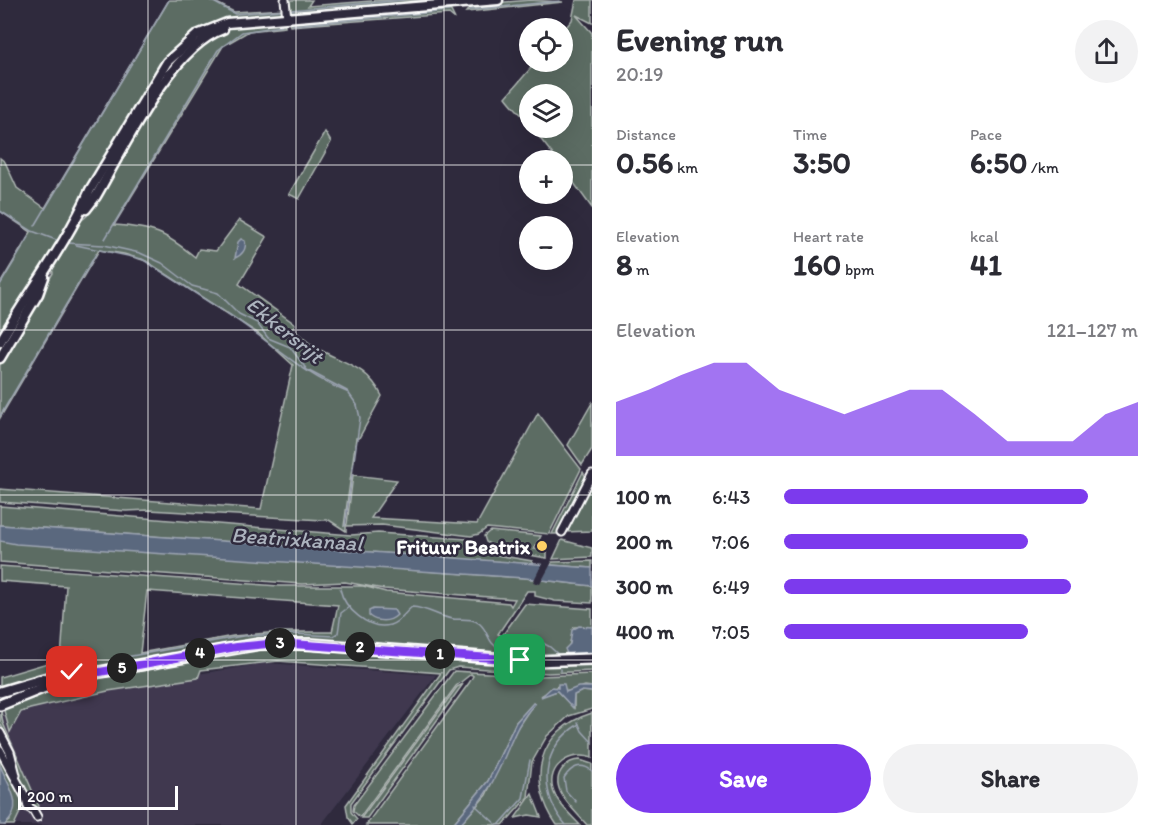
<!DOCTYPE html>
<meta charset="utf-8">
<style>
body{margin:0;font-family:Itim,sans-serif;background:#f2f2f3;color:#2b2b33;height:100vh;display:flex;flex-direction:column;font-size:22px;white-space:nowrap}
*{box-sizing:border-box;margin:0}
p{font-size:20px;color:#7c7c81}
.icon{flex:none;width:33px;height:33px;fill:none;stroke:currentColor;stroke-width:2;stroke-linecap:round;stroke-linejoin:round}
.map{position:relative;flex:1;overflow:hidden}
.side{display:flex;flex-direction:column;background:#fff;width:570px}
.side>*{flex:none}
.controls{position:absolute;left:519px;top:18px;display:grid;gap:12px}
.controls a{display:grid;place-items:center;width:54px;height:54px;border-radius:50%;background:#fff;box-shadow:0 6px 24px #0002;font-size:30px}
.scale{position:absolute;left:18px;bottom:15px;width:160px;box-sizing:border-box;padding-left:6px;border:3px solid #fff;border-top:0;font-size:16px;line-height:21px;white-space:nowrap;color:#fff;-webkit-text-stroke:4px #2f2a3d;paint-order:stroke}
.pin{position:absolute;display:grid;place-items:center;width:51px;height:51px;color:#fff;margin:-26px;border-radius:12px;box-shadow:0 3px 9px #0006}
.km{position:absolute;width:30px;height:30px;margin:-15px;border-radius:50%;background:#222;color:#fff;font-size:16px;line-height:30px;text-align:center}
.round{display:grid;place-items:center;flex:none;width:63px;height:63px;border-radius:32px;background:#f2f2f3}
.summary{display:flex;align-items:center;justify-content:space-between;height:102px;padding:0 24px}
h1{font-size:33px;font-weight:800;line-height:45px}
.figures{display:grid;grid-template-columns:repeat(3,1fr);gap:9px;height:102px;padding:6px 24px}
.figures div{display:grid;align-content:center}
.figures b{font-size:30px;font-weight:800}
.figures small{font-size:16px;font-weight:400}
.figures p{font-size:16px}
.chart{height:168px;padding:12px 24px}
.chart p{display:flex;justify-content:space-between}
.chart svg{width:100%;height:108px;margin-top:6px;fill:#7c3aed;opacity:.7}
.primary-button{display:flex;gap:12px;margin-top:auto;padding:12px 24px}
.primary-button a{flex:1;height:69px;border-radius:36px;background:#7c3aed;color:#fff;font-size:24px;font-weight:800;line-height:69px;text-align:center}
.primary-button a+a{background:#f2f2f3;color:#2b2b33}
ul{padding:0 24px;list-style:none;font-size:20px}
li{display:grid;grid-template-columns:96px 72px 1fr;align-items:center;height:45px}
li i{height:15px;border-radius:8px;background:#7c3aed}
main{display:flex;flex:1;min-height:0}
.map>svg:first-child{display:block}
.built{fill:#3f394f}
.green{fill:#5c6c64;stroke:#aeb6b2;stroke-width:1.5;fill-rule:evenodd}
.water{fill:#5a677e;stroke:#9ca4b2;stroke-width:1.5}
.pier{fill:#2f2a3d}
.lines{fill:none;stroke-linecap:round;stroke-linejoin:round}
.stream{stroke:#9ca4b2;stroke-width:1.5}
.minor-casing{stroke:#fff;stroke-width:11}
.tertiary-casing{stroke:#fff;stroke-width:13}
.secondary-casing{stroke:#fff;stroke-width:14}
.minor{stroke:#2f2a3d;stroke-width:7}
.tertiary{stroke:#2f2a3d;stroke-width:8}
.secondary{stroke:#2f2a3d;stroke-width:9}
.route-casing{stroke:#fff;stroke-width:12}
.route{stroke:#7c3aed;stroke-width:8}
.grid{fill:none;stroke:#fff;stroke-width:1.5;stroke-opacity:0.55}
.poi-dot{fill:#ffd166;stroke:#2f2a3d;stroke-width:2}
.labels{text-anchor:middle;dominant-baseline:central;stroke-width:5;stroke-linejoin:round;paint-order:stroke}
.poi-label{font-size:21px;font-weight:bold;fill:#fff;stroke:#2f2a3d;text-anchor:end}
.water-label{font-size:22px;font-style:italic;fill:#acb3be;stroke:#2f2a3d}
</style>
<main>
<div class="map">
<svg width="592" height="825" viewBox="0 0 592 825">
<rect width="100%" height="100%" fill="#2f2a3d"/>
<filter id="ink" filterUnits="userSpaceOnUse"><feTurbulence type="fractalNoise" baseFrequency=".0167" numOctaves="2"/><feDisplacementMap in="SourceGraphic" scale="12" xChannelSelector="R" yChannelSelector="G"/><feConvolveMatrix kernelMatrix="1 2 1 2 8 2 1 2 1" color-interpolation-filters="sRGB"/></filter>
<g filter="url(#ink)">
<polygon class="built" points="267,663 436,675 321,825 0,825 0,719 10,713 108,688"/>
<g class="green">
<path d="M169,0H211L234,12L285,9L284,15L245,18L182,45L74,219L79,222C85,218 92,213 92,204C123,153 170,51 227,29C244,22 266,24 285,22V27L249,31L223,46L114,225C154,228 164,232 195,257L199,249L216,251L239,220L267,237L239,284L295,324L293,329C300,335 307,342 315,347C343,364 366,364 382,396L359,438H356L344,526L347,524L353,475L397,480L371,518L477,524L538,413L581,469L549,534L487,528L479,534L471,536L382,525L346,526V531L329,520H323L149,510L126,511L0,502V489L261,509L293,365L259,334L146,261L124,254L99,250L0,418V361L53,273L52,267H42L0,339V284L31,232L0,211V158L5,162L17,188L45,208Z"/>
<polygon points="287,0 312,0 308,6 383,0 459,0 289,14"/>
<polygon points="530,0 563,2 466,12 472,5"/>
<path d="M576,0H592V23L576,15L592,33V208L563,168L562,160H557L532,128H562V94H530L529,124C522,114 514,108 506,97L536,62H562L563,31L572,20Z"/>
<polygon points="443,7 451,11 455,19 449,14 290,26 289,22"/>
<polygon points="325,132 331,142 299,199 289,194"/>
<polygon points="592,403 592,449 582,465 568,445"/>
<polygon points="583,472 587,479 559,534 552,534"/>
<polygon points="592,479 592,531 565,532"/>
<polygon points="0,506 351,535 378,533 467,539 497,555 532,561 532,564 0,525"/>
<polygon points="490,531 541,536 534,549 547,551 547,558 499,550 486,542 484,536"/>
<polygon points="562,540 592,548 592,557 553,559"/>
<path d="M0,541L525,578L592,586V603L555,601L535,596V591H527L498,634L502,636L525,604L592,609V627H574L567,654L592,652V656L558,659L306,640L101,668L57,671L0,688V677L61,659L66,586L0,581V566L279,586H363L386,592L509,603L511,606L515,599L384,589L345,582L302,584L0,562ZM147,591L338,605L332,632H279L233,636L140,653Z"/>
<polygon points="592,561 592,568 551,565 552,562"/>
<polygon points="302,646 539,665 592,663 592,671 548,673 458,667 449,670 351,803 351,812 357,819 353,824 348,817 346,805 441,673 278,661 201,670 198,678 108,691 30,709 21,712 10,732 3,707 64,683 252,648"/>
<polygon points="454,671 540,676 592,674 592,687 585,686 565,692 564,685 561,684 541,696 557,691 574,708 574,695 582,691 592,692 592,709 569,716 547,736 532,762 528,797 503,825 460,825 486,795 517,728 534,703 516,722 488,781 452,825 366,825 469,683 473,676 471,674 456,686 360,817 353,811 354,805"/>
<polygon points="463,684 367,818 361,818 457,687"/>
<polygon points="1,710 3,723 39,806 37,808 32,806 17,773 11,745 0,723"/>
<path d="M592,713V758C571,750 546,766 553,790C557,803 571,815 580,825H557C526,781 537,730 592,713Z"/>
<polygon points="0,753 23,798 24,804 14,825 5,825 10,821 7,785 0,765"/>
<path d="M580,760L592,764V825H587C575,810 546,788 563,768C568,762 573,760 580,760Z"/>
<polygon points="532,794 541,817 529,815 515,818"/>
</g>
<g class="water">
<path d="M241,239L245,241C247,249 242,255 235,258L238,242Z"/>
<polygon points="0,525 592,568 592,586 525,578 16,544 0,541"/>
<path d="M373,609L394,610L397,615C389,623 377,622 369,616V611Z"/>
<polygon points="579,626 592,627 592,652 567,654 565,649 570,644 572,630"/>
<polygon points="558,684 564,684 566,692 578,687 592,687 592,692 582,691 574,695 573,708 557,691 541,697 552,687 558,688"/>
<path d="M533,703L535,704C515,723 509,751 496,775C487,794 474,809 460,825H452L488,781L516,722Z"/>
<path d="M0,765C8,786 26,806 5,825H0Z"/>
</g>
<polygon class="pier" points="543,562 552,562 540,584 533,582"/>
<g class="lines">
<g class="stream">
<polyline points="210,0 235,14 280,10"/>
<polyline points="290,10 403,0"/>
<polyline points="469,10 560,1"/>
<polyline points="292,25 449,11"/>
<polyline points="0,211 32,231 59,241"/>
<polyline points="35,226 169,0"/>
<polyline points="105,239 218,50 242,32 281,26"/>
<polyline points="67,243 104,245 140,253 162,263 192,286 218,293 239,314 257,323 268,338 290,347 307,370 347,391 357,405 360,418 345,526"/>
<polyline points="76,245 142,259 223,311"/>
<polyline points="0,285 29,237"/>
<path d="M227,313C270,341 300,373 349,393"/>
<polyline points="0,416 96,254"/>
<path d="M340,589C344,608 369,631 390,625C400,622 404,613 412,607C428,608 437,616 452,619C462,620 472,617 480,624C489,632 487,643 500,649L514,647L530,636L550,647L560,656"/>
<polyline points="126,657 243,636 295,634 333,636 338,633 341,613 349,607"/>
<polyline points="561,669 561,671"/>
<polyline points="578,722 582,731 592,742"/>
<path d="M576,802L566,791L564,778C571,767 581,762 592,771"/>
<polyline points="475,805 497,825"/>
<polyline points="499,825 523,798 530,760"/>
<path d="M566,825C538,792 540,748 579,724"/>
</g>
<defs>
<g id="minor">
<polyline points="285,0 287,18"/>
<polyline points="562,532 592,474"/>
<polyline points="0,733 10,752 16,775"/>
<polyline points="0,750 26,798 28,807 33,810 37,817"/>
</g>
<g id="tertiary">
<path d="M86,209L96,196C124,148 170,48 223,29"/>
<path d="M0,342C30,290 66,245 90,190L167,62L197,35L227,23L498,0"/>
<polyline points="0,358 38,294 44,277"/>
</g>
<g id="secondary">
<polyline points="0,692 61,674 88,671"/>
<polyline points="0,705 50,685 100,672 259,644 311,644 534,661 592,659"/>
</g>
</defs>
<use href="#minor" class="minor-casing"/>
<use href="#tertiary" class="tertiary-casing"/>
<use href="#secondary" class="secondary-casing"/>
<use href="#minor" class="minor"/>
<use href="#tertiary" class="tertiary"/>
<use href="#secondary" class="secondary"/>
</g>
</g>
<g class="lines" filter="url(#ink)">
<defs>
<polyline id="route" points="72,672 100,672 236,647 278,643 520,660"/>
</defs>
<use href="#route" class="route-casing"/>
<use href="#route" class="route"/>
</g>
<path class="grid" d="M148,0V825M296,0V825M444,0V825M0,165H530M562,165H592M0,330H592M0,495H592M0,660H592"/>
<circle class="poi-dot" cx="542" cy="546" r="6"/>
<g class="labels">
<g class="poi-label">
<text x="530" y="546">Frituur Beatrix</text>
</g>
<g class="water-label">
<text transform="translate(285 330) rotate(39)">Ekkersrijt</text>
<text transform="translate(297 539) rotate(4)">Beatrixkanaal</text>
</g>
</g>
</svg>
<div class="controls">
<a><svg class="icon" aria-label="locate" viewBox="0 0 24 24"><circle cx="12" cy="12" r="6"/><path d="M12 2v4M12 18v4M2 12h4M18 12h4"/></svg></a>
<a><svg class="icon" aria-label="layers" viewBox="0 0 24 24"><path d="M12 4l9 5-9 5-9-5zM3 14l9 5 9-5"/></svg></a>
<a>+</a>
<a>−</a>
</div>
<div class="scale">200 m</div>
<div class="pin" style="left:520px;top:660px;background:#1e9e55"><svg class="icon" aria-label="arrive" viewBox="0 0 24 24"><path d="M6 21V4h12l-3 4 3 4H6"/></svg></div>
<div class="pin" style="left:72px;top:672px;background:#d93025"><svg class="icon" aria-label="check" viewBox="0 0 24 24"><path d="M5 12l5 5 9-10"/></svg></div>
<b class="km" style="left:440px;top:654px">1</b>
<b class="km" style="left:360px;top:647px">2</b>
<b class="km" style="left:280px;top:643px">3</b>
<b class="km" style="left:200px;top:653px">4</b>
<b class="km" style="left:122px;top:668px">5</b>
</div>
<section class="side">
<div class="summary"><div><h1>Evening run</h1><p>20:19</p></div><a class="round"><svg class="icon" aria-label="share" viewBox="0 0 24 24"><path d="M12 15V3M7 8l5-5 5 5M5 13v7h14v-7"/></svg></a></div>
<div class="figures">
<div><p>Distance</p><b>0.56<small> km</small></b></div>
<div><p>Time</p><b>3:50</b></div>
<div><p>Pace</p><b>6:50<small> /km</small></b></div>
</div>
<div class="figures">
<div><p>Elevation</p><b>8<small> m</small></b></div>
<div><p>Heart rate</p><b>160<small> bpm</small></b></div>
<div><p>kcal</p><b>41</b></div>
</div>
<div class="chart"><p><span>Elevation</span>121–127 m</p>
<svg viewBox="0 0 160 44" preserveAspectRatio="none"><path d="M0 44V22L10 17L20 11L30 6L40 6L50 17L60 22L70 27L80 22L90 17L100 17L110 27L120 38L130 38L140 38L150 27L160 22V44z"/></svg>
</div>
<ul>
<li><b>100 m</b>6:43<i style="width:86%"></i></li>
<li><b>200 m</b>7:06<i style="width:69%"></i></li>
<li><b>300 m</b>6:49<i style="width:81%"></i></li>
<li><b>400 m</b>7:05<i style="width:69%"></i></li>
</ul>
<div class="primary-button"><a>Save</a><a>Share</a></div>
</section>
</main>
